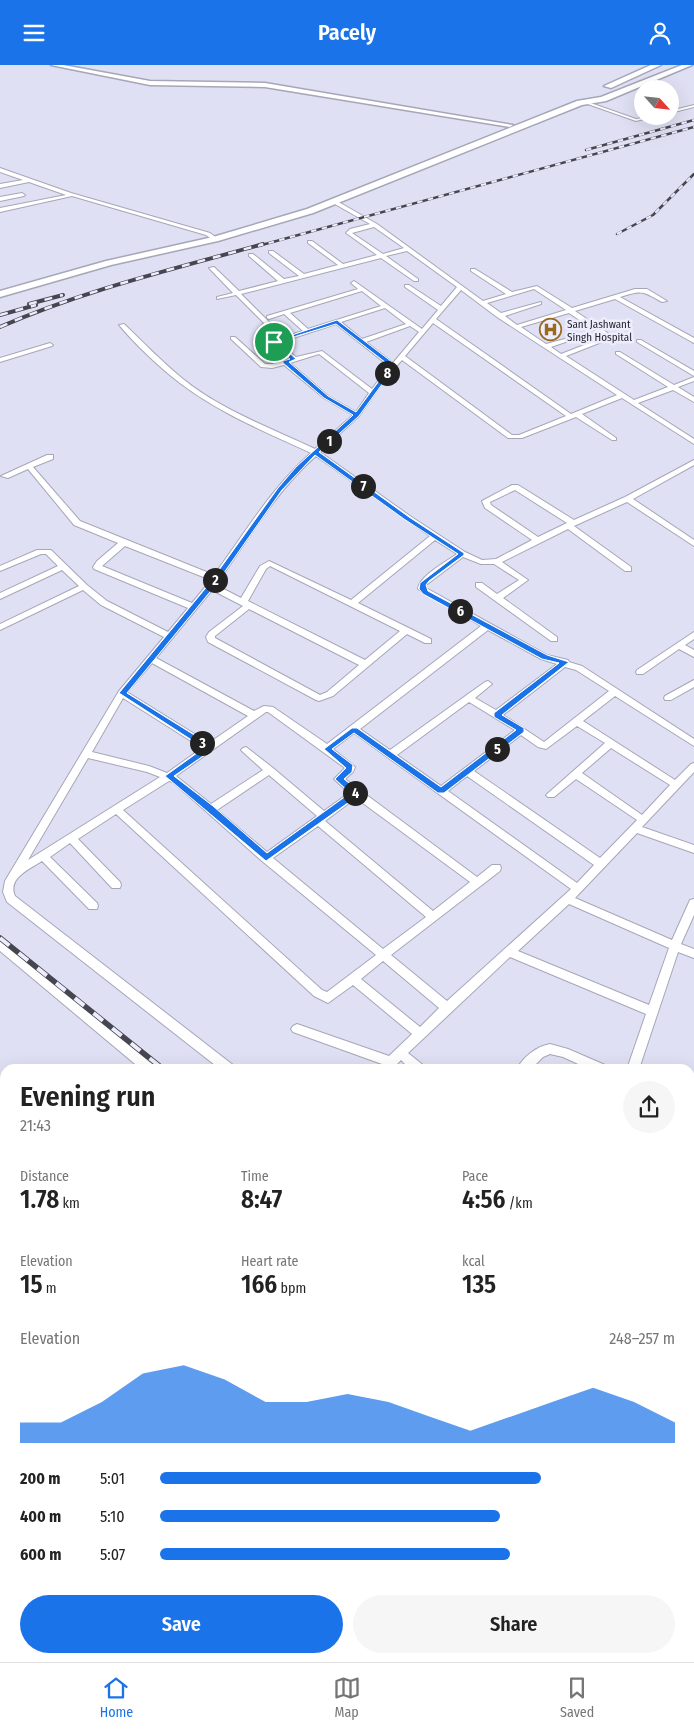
<!DOCTYPE html>
<meta charset="utf-8">
<style>
body{margin:0;font-family:"Fira Sans Condensed",sans-serif;background:#f6f6f6;color:#222;height:100vh;display:flex;flex-direction:column;font-size:19px;white-space:nowrap}
*{box-sizing:border-box;margin:0}
p{font-size:16px;color:#767676}
.icon{flex:none;width:28px;height:28px;fill:none;stroke:currentColor;stroke-width:2;stroke-linecap:round;stroke-linejoin:round}
.map{position:relative;flex:1;overflow:hidden}
.side{position:absolute;left:0px;top:999px;width:695px;height:599px;display:flex;flex-direction:column;background:#fff;border-radius:15px 15px 0 0;box-shadow:0 5px 20px #0002}
.side>*{flex:none}
.needle{width:32px;rotate:117deg}
.fabs{position:absolute;left:634px;top:15px;display:grid;gap:10px}
.fabs a{display:grid;place-items:center;width:45px;height:45px;border-radius:50%;background:#fff;box-shadow:0 5px 20px #0002;font-size:25px}
.pin{position:absolute;display:grid;place-items:center;width:42px;height:42px;color:#fff;margin:-21px;border:2px solid #fff;border-radius:50%;box-shadow:0 1px 5px #0007}
.km{position:absolute;width:25px;height:25px;margin:-12px;border-radius:50%;background:#222;color:#fff;font-size:14px;line-height:25px;text-align:center}
.round{display:grid;place-items:center;flex:none;width:52px;height:52px;border-radius:26px;background:#f6f6f6}
.summary{display:flex;align-items:center;justify-content:space-between;height:85px;padding:0 20px}
h1{font-size:28px;font-weight:600;line-height:38px}
.figures{display:grid;grid-template-columns:repeat(3,1fr);gap:8px;height:85px;padding:5px 20px}
.figures div{display:grid;align-content:center}
.figures b{font-size:25px;font-weight:600}
.figures small{font-size:14px;font-weight:400}
.figures p{font-size:14px}
.chart{height:140px;padding:10px 20px}
.chart p{display:flex;justify-content:space-between}
.chart svg{width:100%;height:90px;margin-top:5px;fill:#1a73e8;opacity:.7}
.action{display:flex;gap:10px;margin-top:auto;padding:10px 20px}
.action a{flex:1;height:58px;border-radius:30px;background:#1a73e8;color:#fff;font-size:20px;font-weight:600;line-height:58px;text-align:center}
.action a+a{background:#f6f6f6;color:#222}
ul{padding:0 20px;list-style:none;font-size:16px}
li{display:grid;grid-template-columns:80px 60px 1fr;align-items:center;height:38px}
li i{height:12px;border-radius:6px;background:#1a73e8}
header{display:flex;justify-content:space-between;align-items:center;height:65px;padding:0 20px;background:#1a73e8;color:#fff;font-size:22px;font-weight:600}
.menu{display:flex;justify-content:space-around;align-items:center;height:70px;border-top:1px solid #e0e0e0;background:#fff;font-size:14px;color:#767676}
.menu a{display:grid;justify-items:center;gap:2px}
.menu .selected{color:#1a73e8}
.map>svg:first-child{display:block}
.lines{fill:none;stroke-linecap:round;stroke-linejoin:round}
.minor-casing{stroke:#a6a6b9;stroke-width:2}
.tertiary-casing{stroke:#a6a6b9;stroke-width:3}
.trunk-casing{stroke:#a6a6b9;stroke-width:3}
.minor{fill:#fff;fill-rule:evenodd}
.tertiary{fill:#fff;fill-rule:evenodd}
.trunk{fill:#fff;fill-rule:evenodd}
.rail-far3-casing{stroke:#464650;stroke-width:2.5}
.rail-far2-casing{stroke:#464650;stroke-width:4}
.rail-far1-casing{stroke:#464650;stroke-width:5.5}
.rail-casing{stroke:#464650;stroke-width:7}
.rail-far3{stroke:#ededfd;stroke-width:2;stroke-dasharray:5.5;stroke-linecap:butt}
.rail-far2{stroke:#ededfd;stroke-width:2.5;stroke-dasharray:8;stroke-linecap:butt}
.rail-far1{stroke:#ededfd;stroke-width:4;stroke-dasharray:12;stroke-linecap:butt}
.rail{stroke:#ededfd;stroke-width:5;stroke-dasharray:16;stroke-linecap:butt}
.route{fill:#1a73e8;stroke:#fff;fill-rule:evenodd}
.labels{text-anchor:middle;dominant-baseline:central;stroke-width:5;stroke-linejoin:round;paint-order:stroke}
.far-poi-label{font-size:11px;fill:#26262e;stroke:#ededfd;text-anchor:start}
</style>
<header><svg class="icon" aria-label="menu" viewBox="0 0 24 24"><path d="M4 6h16M4 12h16M4 18h16"/></svg>Pacely<svg class="icon" aria-label="person" viewBox="0 0 24 24"><circle cx="12" cy="8" r="4"/><path d="M4 21q1-7 8-7t8 7"/></svg></header>
<div class="map">
<svg width="694" height="1597" viewBox="0 0 694 1597">
<rect width="100%" height="100%" fill="#dfe0f3"/>
<g class="lines">
<defs>
<g id="minor">
<polygon points="582,35 636,54 657,51 636,56 582,37"/>
<polygon points="694,40 694,42 670,48 670,46"/>
<polygon points="0,103 71,128 210,168 218,174 213,175 206,170 72,131 0,147 0,143 66,130 29,117 0,123 0,119 23,115 0,107"/>
<polygon points="22,128 25,130 24,131 0,136 0,132"/>
<path d="M335,135L377,159L483,236L506,229L471,206V204H475L512,227L537,221L572,243L635,224H647L667,236L662,237C642,226 643,225 620,232L694,273V278L692,277L615,234L575,246L612,271V273L566,291L634,335L668,322L616,289V287H620L674,320L694,312V316L678,322L694,332V337L673,325L638,338L694,374V379L622,333L582,349L616,373V375H612L576,352L522,373H508L402,295L385,314L359,351L320,387L410,451L465,487L482,495L496,494L532,475L485,443L482,436L512,420H518L574,455L625,432L694,395V400L633,434L694,475V481L627,437L574,461L631,502V506H625L568,464L502,497L528,515L503,533L557,572V576H551L476,522V518H482L497,529L519,515L494,499H481L463,492L426,520V523L547,590L568,595L569,597L582,601L694,674V681L615,631L583,656L675,715L691,699L694,698V707L642,762L694,780V788L637,768L575,833L672,875L690,835L694,834V850L681,879L694,884V893L678,887L639,1004H627L646,949L510,892L408,988L423,1000L425,1004H410L401,995L392,1004H378L382,999L293,967L291,964L293,961L297,959L389,991L412,969L353,920L328,938L314,931L116,749L78,774L120,817L121,820L120,823H112L70,778L50,792L97,838L98,841L97,844H89L42,796C30,804 7,813 15,831L233,1000L235,1004H220L7,837L3,827L5,816L119,626L164,572L101,540L83,525L0,565V559L79,521L62,505L0,534V528L58,501L46,489H41L0,506V501L37,485H51L87,520L107,536L168,567L188,543L94,504L93,502L97,496L118,478L74,460L28,404L8,413L1,411L47,390H53V394L33,402L80,456L214,510C245,468 272,422 311,388C266,367 219,348 180,318C160,303 135,279 119,260L124,259C143,277 162,297 183,314C221,345 271,363 315,384L353,350L324,333L284,300L272,303L261,302L231,274V272H235L265,299H272L290,294L271,278L260,266L259,265L264,258L236,230L217,234V232L233,228L209,203L214,202L239,226L278,216L249,191V189H253L284,214L299,211L269,188V186H273L304,209L338,200L308,178V176H312L343,199L377,190L346,168L350,164L370,159L333,138V136ZM374,162L404,183L383,189L352,168ZM407,186L457,222L441,241L409,220H405V222L438,245L422,264L354,216L351,218L358,224L267,251V253L269,254L284,249L303,266L274,275L265,265L270,258L241,229L381,193L414,216H418V214L386,191ZM534,224L566,245L517,260L505,251L541,239V237L501,248L487,238ZM461,225L497,252L617,330L571,349L436,254ZM362,226L381,241L308,264L290,248ZM385,243L406,259L362,274L341,257ZM569,248L605,272L561,289L551,282L580,272V270L546,279L521,262ZM433,258L566,351L519,370H512L405,291ZM336,259L389,301L372,324L322,286L296,292L278,278ZM410,261L419,267L393,298L366,277ZM319,289L369,328L356,347L328,331L290,298ZM316,391L430,471L351,535L269,496L260,501L241,533L216,520C247,476 275,427 316,391ZM515,425L567,458L538,472L491,440L490,437ZM435,475L457,489C447,496 418,512 418,524L481,561L327,679L273,642L264,641L254,646L156,593L212,525L243,541L209,567L206,572L208,577L316,635L319,636L333,631L407,569L425,578H431V574L358,538ZM125,481L211,515L192,538L102,501ZM270,501L400,566L365,595L248,536L266,504ZM249,544L359,600L327,627L320,630L215,573V571ZM488,565L541,594L557,599L496,645L475,633L492,619L488,616L485,617L390,685L360,664ZM152,598L248,651L209,678L127,627ZM565,602L576,605L609,626L544,677L503,650ZM123,633L202,683L167,708L149,701L92,687ZM469,637L515,665L441,721L397,690ZM266,647H268L345,703L334,714L349,728L324,746L273,703L246,682L243,683L241,685L243,687L263,705L211,739L176,711ZM577,661L605,678L546,730L548,732H554L576,714L637,755L600,793L474,706L521,670L538,682L546,684ZM354,668L571,824L447,936L391,890L500,806L501,803L500,800H492L477,812L345,714L353,707L355,702L333,684ZM611,683L670,720L642,750L582,708ZM88,693L147,707L160,712L28,795ZM269,710L317,751L267,787L217,745ZM467,711L594,800L577,818L448,726ZM169,716L173,717L262,796L376,890L327,927L322,925L123,745ZM356,733L470,817L433,846L325,756ZM318,761L426,852L383,884L273,793ZM569,839L669,883L649,940L518,886ZM383,896L439,943L420,962L361,914Z"/>
<polygon points="637,275 641,275 694,306 694,311 637,277"/>
<polygon points="50,278 53,280 52,281 0,297 0,293"/>
<polygon points="694,567 694,574 685,580 694,585 694,592 679,584 643,609 637,609 636,607 637,605"/>
<polygon points="694,615 694,622 671,635 665,635 664,633 665,631"/>
<polygon points="0,876 4,877 154,1000 156,1004 141,1004 0,886"/>
<path d="M550,979L568,984L605,1000L607,1004H589L563,992L550,989L543,992L531,1004H517C523,992 537,981 550,979Z"/>
<polygon points="690,1040 694,1041 694,1051 690,1050"/>
<polygon points="694,1066 694,1083 690,1085 690,1068"/>
<polygon points="690,1216 694,1217 694,1232 690,1230"/>
<polygon points="0,1291 5,1293 5,1308 0,1306"/>
<polygon points="690,1323 694,1325 694,1339 690,1337"/>
<polygon points="5,1334 5,1349 0,1351 0,1336"/>
<polygon points="5,1382 5,1400 0,1402 0,1384"/>
<polygon points="5,1478 5,1496 0,1498 0,1480"/>
<polygon points="41,1592 58,1592 56,1597 39,1597"/>
<polygon points="241,1592 257,1592 255,1597 239,1597"/>
<polygon points="371,1592 387,1592 385,1597 369,1597"/>
<polygon points="553,1592 575,1592 577,1597 555,1597"/>
</g>
<polygon id="tertiary" points="51,0 63,0 150,16 265,18 513,60 510,62 265,22 150,20"/>
<g id="trunk">
<polygon points="651,0 661,0 611,23 604,21"/>
<polygon points="682,0 692,0 606,36 582,40 313,148 218,176 111,200 0,232 0,226 106,196 213,172 307,144 577,36 601,32"/>
</g>
</defs>
<use href="#minor" class="minor-casing"/>
<use href="#tertiary" class="tertiary-casing"/>
<use href="#trunk" class="trunk-casing"/>
<use href="#minor" class="minor"/>
<use href="#tertiary" class="tertiary"/>
<use href="#trunk" class="trunk"/>
<defs>
<g id="rail-far3">
<polyline points="586,85 694,55"/>
<polyline points="617,169 653,150 694,109"/>
<polyline points="258,181 694,62"/>
</g>
<g id="rail-far2">
<polyline points="29,239 63,230"/>
<polyline points="0,250 36,240"/>
<path d="M0,262C84,225 174,204 263,179"/>
</g>
<polyline id="rail-far1" points="0,873 163,1004"/>
<polyline id="rail" points="690,1441 694,1444"/>
</defs>
<use href="#rail-far3" class="rail-far3-casing"/>
<use href="#rail-far2" class="rail-far2-casing"/>
<use href="#rail-far1" class="rail-far1-casing"/>
<use href="#rail" class="rail-casing"/>
<use href="#rail-far3" class="rail-far3"/>
<use href="#rail-far2" class="rail-far2"/>
<use href="#rail-far1" class="rail-far1"/>
<use href="#rail" class="rail"/>
</g>
<path class="route" d="M337,255L396,300L359,351L319,387L409,452L464,488V490L429,516L426,520L428,526L547,590L569,597L502,650L524,663V667L444,728H438L354,668L332,684L353,700L352,707L344,714L359,726V730L266,796L165,711L204,683L119,628L209,519L278,423L296,402L353,350L324,333L283,298V296L290,294L271,277ZM336,259L390,301L356,347L328,331L289,297L296,294L277,277ZM315,390L404,454L458,489L420,518L419,524L423,529L542,594L559,598L494,648V652L516,665L441,722L357,663H352L324,684L346,703L335,714L350,728L267,788L213,741L174,711L212,685V681L127,628L214,522L282,425Z"/>
<defs>
<symbol id="hospital-ring" viewBox="-11 -11 22 22"><circle r="9.5" fill="#ededfd" stroke="#9a6a1c" stroke-width="1.5"/><path d="M-5-5h3v3.5h4V-5h3V5h-3V1.5h-4V5h-3Z" fill="#9a6a1c"/></symbol>
</defs>
<g fill-rule="evenodd">
<use href="#hospital-ring" x="538" y="252" width="25" height="25"/>
</g>
<g class="labels">
<g class="far-poi-label">
<text x="567" y="259">Sant Jashwant<tspan x="567" dy="13">Singh Hospital</tspan></text>
</g>
</g>
</svg>
<div class="fabs">
<a><svg class="needle" viewBox="-14 -14 28 28"><path d="M0-13l5 13h-10z" fill="#e53935"/><path d="M0 13l5-13h-10z" fill="#767676"/></svg></a>
</div>
<div class="pin" style="left:274px;top:277px;background:#1e9e55"><svg class="icon" aria-label="arrive" viewBox="0 0 24 24"><path d="M6 21V4h12l-3 4 3 4H6"/></svg></div>
<b class="km" style="left:329px;top:376px">1</b>
<b class="km" style="left:215px;top:515px">2</b>
<b class="km" style="left:202px;top:678px">3</b>
<b class="km" style="left:355px;top:728px">4</b>
<b class="km" style="left:497px;top:684px">5</b>
<b class="km" style="left:460px;top:546px">6</b>
<b class="km" style="left:363px;top:421px">7</b>
<b class="km" style="left:387px;top:308px">8</b>
<section class="side">
<div class="summary"><div><h1>Evening run</h1><p>21:43</p></div><a class="round"><svg class="icon" aria-label="share" viewBox="0 0 24 24"><path d="M12 15V3M7 8l5-5 5 5M5 13v7h14v-7"/></svg></a></div>
<div class="figures">
<div><p>Distance</p><b>1.78<small> km</small></b></div>
<div><p>Time</p><b>8:47</b></div>
<div><p>Pace</p><b>4:56<small> /km</small></b></div>
</div>
<div class="figures">
<div><p>Elevation</p><b>15<small> m</small></b></div>
<div><p>Heart rate</p><b>166<small> bpm</small></b></div>
<div><p>kcal</p><b>135</b></div>
</div>
<div class="chart"><p><span>Elevation</span>248–257 m</p>
<svg viewBox="0 0 160 44" preserveAspectRatio="none"><path d="M0 44V34L10 34L20 24L30 10L40 6L50 13L60 24L70 24L80 20L90 24L100 31L110 38L120 31L130 24L140 17L150 24L160 34V44z"/></svg>
</div>
<ul>
<li><b>200 m</b>5:01<i style="width:74%"></i></li>
<li><b>400 m</b>5:10<i style="width:66%"></i></li>
<li><b>600 m</b>5:07<i style="width:68%"></i></li>
</ul>
<div class="action"><a>Save</a><a>Share</a></div>
</section>
</div>
<nav class="menu">
<a class="selected"><svg class="icon" aria-label="home" viewBox="0 0 24 24"><path d="M3 11l9-7 9 7M6 9v11h12V9"/></svg>Home</a>
<a><svg class="icon" aria-label="map" viewBox="0 0 24 24"><path d="M3 6l6-2 6 2 6-2v14l-6 2-6-2-6 2zM9 4v14M15 6v14"/></svg>Map</a>
<a><svg class="icon" aria-label="saved" viewBox="0 0 24 24"><path d="M7 4h10v16l-5-4-5 4z"/></svg>Saved</a>
</nav>
